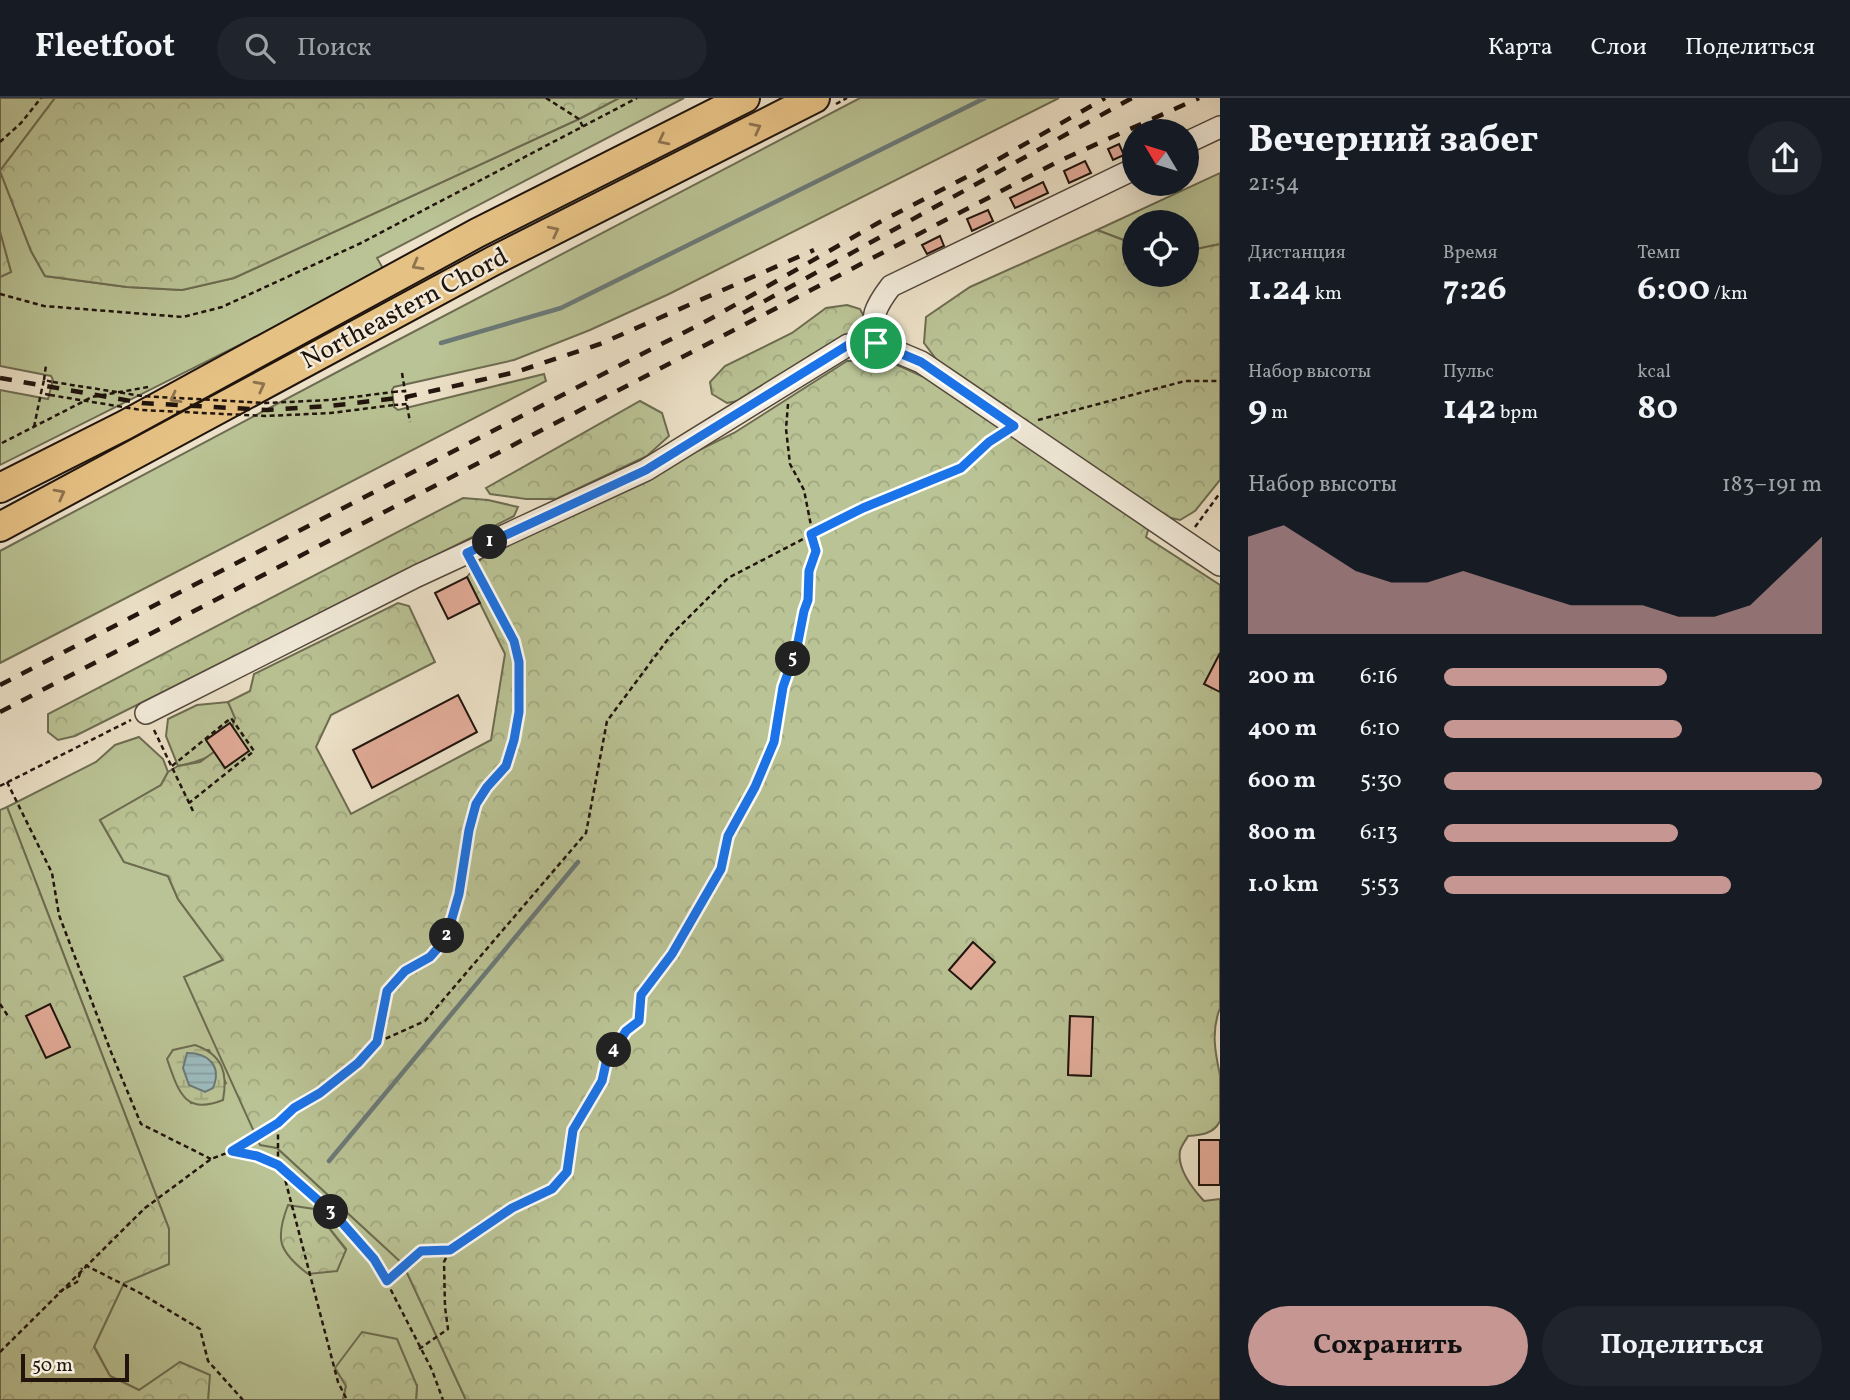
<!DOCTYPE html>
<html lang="ru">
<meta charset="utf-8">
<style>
body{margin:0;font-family:Vollkorn,serif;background:#20242c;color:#f1f3f6;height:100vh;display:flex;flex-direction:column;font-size:26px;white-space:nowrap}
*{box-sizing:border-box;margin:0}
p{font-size:23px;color:#9ea1a6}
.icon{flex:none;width:38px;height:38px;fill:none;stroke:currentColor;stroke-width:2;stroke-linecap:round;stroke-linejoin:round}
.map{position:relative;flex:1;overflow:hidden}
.panel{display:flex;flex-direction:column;background:#171b24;width:630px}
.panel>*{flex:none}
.needle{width:46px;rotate:308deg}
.fabs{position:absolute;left:1122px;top:21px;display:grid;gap:14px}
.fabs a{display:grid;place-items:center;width:77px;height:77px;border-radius:50%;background:#171b24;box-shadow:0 7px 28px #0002;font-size:35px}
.scale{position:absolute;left:21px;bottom:18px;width:108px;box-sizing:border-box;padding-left:7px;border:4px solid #20140d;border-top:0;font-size:19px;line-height:24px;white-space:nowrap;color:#20140d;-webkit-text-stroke:5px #f3ecdc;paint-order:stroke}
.pin{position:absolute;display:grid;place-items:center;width:60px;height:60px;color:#fff;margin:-30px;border:4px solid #fff;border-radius:50%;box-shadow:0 2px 7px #0007}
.km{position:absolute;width:35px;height:35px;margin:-18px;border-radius:50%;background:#222;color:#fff;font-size:19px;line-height:35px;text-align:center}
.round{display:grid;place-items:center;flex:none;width:74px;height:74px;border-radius:37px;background:#20242c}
.headline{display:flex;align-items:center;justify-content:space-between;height:119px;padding:0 28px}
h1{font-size:38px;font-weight:700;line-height:52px}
.stats{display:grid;grid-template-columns:repeat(3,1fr);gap:10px;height:119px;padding:7px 28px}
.stats div{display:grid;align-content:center}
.stats b{font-size:35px;font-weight:700}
.stats small{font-size:19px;font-weight:400}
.stats p{font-size:19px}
.chart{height:196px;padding:14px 28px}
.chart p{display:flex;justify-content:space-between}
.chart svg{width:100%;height:126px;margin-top:7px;fill:#c59692;opacity:.7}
.primary-button{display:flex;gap:14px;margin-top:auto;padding:14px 28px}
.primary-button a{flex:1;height:80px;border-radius:42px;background:#c59692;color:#111;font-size:28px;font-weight:700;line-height:80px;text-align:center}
.primary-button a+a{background:#20242c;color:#f1f3f6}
ul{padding:0 28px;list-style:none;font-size:23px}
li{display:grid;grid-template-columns:112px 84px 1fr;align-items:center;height:52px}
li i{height:18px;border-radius:9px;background:#c59692}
header{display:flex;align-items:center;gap:42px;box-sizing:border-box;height:98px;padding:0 35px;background:#171b24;border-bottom:2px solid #363941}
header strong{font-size:33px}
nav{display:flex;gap:38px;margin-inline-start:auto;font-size:24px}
.search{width:490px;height:63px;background:#20242c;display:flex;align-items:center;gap:18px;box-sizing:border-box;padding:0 24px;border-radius:38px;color:#9ea1a6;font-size:26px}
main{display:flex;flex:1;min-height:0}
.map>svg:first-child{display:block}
.green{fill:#bac395;stroke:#6d6c51;stroke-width:2;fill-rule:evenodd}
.forest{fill:url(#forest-crowns);stroke:#6d6c51;stroke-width:2;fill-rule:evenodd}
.wetland{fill:url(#wetland-marsh);stroke:#6d6c51;stroke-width:2}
.water{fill:url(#water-rules);stroke:#6b7978;stroke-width:2}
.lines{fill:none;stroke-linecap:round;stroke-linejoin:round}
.stream{stroke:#6b7978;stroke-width:4.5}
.building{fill:#e3ac99;stroke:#20140d;stroke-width:2}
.minor-casing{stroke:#53483c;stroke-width:24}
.major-casing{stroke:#20140d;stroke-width:32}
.path{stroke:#20140d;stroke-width:2.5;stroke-dasharray:5 3.5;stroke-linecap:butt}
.minor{stroke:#f3ecdc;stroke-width:21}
.major{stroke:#e6c184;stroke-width:28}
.rail{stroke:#20140d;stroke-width:4.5;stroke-dasharray:12 12;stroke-linecap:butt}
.path-bridge{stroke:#20140d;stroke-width:2.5;stroke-dasharray:5 3.5;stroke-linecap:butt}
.oneway{stroke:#8d734e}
.route-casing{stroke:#fff;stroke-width:14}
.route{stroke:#1a73e8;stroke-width:9}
.labels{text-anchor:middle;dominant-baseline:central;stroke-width:5;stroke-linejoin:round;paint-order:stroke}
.street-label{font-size:26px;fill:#20140d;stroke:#f3ecdc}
</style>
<header>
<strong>Fleetfoot</strong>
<div class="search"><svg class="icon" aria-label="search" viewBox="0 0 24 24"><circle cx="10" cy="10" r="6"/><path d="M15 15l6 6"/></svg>Поиск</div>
<nav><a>Карта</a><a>Слои</a><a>Поделиться</a></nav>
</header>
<main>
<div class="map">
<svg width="1220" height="1302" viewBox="0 0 1220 1302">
<defs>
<pattern id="forest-crowns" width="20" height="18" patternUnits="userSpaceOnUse" patternTransform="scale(1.75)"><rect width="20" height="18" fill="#bac395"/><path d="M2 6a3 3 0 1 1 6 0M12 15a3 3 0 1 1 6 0" fill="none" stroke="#a0a77f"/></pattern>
<pattern id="wetland-marsh" width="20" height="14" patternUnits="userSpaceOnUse" patternTransform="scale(1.75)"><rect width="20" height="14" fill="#bac395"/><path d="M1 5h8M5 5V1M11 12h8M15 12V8" fill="none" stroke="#a0a77f"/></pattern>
<pattern id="water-rules" width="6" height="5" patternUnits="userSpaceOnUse" patternTransform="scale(1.75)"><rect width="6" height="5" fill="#9dbcbf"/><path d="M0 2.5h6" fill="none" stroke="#87a1a3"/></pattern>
</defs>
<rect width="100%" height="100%" fill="#ede2c9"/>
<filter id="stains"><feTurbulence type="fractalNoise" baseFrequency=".00286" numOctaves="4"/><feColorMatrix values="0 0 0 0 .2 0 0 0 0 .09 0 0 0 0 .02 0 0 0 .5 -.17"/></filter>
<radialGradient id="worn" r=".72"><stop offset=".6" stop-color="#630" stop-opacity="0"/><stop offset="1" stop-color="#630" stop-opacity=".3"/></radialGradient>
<g class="green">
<polygon points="0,0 55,0 0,73"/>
<polygon points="619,0 684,0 377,160 385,174 0,367 0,292 48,301 53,282 51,278 0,268 0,179 11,174 0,134 0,73 31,153 45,178 127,189 182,192 234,180 579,21"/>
<polygon points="860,0 1059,0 669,196 590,232 514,262 394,289 392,292 394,309 398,312 544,276 546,283 0,565 0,453 375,254"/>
<polygon points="1220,75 1220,146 1187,153 1186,124 1134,124 1134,146 1097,132"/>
<path d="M228,604L236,620C226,653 211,662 178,668L166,638L168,621L197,607Z"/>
<path d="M139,639L163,661L168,674L161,687L100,722L124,764L168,778L178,801L223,862L185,879L260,1046L277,1050L403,1166L466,1302H416L417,1287L346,1288L343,1302H208L209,1277L139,1292L110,1278L94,1248L124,1185L169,1166V1131L7,709L96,664L115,647ZM173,952H209L226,985L191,1005ZM314,1111L346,1151L337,1172Z"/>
</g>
<g class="forest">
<polygon points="55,0 619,0 579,21 234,180 182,192 127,189 45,178 31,153 0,73"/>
<path d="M1097,132L1134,146V177H1186L1187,153L1220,146V382L1195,413L1180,422L1153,416L1146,439L1220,487V910C1211,933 1215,954 1220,977C1220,991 1220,1009 1220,1023C1214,1036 1201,1037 1188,1038C1186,1042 1181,1048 1180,1053C1177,1070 1193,1091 1204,1103L1220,1101V1302H466L403,1166L277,1050L260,1047L184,879L223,862L178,801L168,778L124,764L100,722L161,687L168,674L178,668L200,664L218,651L229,641L235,620L228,604L250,593L254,576L398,505L409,508L435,564L331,617L316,649L351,716L491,642L505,556L467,479L482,460L734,335L847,263L886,262L926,280L939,265L924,245L926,219L970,189ZM1070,918L1090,978L1068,977Z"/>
<polygon points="0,134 11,174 0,179"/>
<polygon points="847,207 860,211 866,222 861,237 811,257 744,302 727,305 712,296 710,284 725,268 792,235 826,210"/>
<polygon points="640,303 662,315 669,338 647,358 556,401 526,401 490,396 486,390"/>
<polygon points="463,400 488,402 518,409 514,418 75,638 58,642 48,634 48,616"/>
<polygon points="7,709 169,1131 169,1166 124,1185 94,1249 110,1278 139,1292 180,1264 210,1277 208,1302 0,1302 0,712"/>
<path d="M288,1107L314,1111L346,1152L337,1173L308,1176C278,1153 275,1141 288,1107Z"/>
<polygon points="362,1234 397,1241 417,1288 416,1302 343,1302 346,1288 335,1270"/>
</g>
<path class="wetland" d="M195,947C223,957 228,975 223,1002C184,1018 178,992 167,961L173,952Z"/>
<path class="water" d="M187,955C209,955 222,968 213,990L205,994L189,987L183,970Z"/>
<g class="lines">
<g class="stream">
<polyline points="441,245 561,210 985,0"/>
<polyline points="329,1063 578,764"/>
</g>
</g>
<g class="building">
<polygon points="1119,46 1124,57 1113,62 1108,51"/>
<polygon points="1085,63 1091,75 1069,85 1064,73"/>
<polygon points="1043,84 1048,95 1015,110 1010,100"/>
<polygon points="988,112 993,123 972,133 967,121"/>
<polygon points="940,138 944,148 927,156 922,147"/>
<polygon points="467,479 480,505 448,521 435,495"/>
<polygon points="1220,555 1220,594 1204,586"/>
<polygon points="458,597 477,634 372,690 353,652"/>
<polygon points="230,625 249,653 225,670 206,642"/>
<polygon points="973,844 995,864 971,891 949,872"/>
<polygon points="50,906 70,949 46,960 26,918"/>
<polygon points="1070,918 1093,919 1091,978 1068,977"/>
<rect x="1199" y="1042" width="21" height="45"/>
</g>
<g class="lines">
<defs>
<g id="minor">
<polyline points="1186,45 1220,29"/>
<path d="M876,245C870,219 875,209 891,188L1134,71"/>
<polyline points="146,615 417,478 646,372 848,247 876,245 921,264 1220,467"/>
</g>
<g id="major">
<polyline points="0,390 125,327 477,135 745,0"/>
<polyline points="0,429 493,163 815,0"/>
</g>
</defs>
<use href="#minor" class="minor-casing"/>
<use href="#major" class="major-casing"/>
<g class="path">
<polyline points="546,0 579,21 583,29"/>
<polyline points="836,6 847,0"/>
<polyline points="0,44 21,25 41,0"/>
<polyline points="0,196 44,208 183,219 222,209 361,145 637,0"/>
<polyline points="402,275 405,293"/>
<polyline points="44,282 46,267"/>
<polyline points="393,294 405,293 407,306 394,307"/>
<polyline points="50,297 41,295 44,282 53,284"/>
<polyline points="407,307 410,324"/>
<polyline points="1038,322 1185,283 1220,283"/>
<polyline points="34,329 41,295"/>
<polyline points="2,345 92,299 148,289"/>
<polyline points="1195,429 1220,395"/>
<polyline points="154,632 193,713"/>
<polyline points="172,668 231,620 254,653 189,705"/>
<polyline points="7,684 52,775 59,817 111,954 141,1026 211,1061"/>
<polyline points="0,688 131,622"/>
<polyline points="0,906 8,918"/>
<polyline points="378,944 425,923 586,735 607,623 671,537 728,480 863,410 961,370 1000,337"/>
<polyline points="233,1052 278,1025"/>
<path d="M278,1067V1025C305,1000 359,975 377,945C385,931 379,908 386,893C399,869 431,864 445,841C468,804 459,746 476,707C482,692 496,683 505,670C512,659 514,641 517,629C521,602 524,571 514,545C506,521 487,494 474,470"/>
<polyline points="277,1068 285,1081 338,1284 347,1302"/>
<polyline points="85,1167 140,1195 200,1231 208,1263 243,1302"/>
<polyline points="388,1182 421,1153 450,1152"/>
<polyline points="59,1194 77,1184 82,1170"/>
<polyline points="419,1251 448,1231 445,1209 444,1164 450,1152 512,1110 552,1091 567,1074 573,1032 602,983 606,965 626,933 639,923 641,897 672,856 721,771 728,738 755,689 774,644 783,589 797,549 804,513 809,502 809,473 816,453 804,392 790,366 786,331 788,306"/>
<polyline points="0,1254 145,1110 211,1061 232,1053 257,1058 278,1067 337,1119 375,1161 432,1272 443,1302"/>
</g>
<use href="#minor" class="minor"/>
<use href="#major" class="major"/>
<g class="rail">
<polyline points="743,215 1132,0"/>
<polyline points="0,280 142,305 267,312 330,308 406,299 516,274 600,246 814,152"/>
<polyline points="0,587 712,220 878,125 978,73 1105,0"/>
<polyline points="0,614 1059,63 1199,0"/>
</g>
<g class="path-bridge">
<polyline points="53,284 142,298 266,305 330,302 393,294"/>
<polyline points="50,297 141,312 266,318 331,315 394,307"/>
</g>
</g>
<defs><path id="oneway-chevron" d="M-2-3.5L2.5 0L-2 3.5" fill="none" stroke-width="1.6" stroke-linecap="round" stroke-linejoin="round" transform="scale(1.75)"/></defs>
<g class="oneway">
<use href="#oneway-chevron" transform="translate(756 30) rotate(-27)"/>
<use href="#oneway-chevron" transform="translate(663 42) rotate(153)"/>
<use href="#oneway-chevron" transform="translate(554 133) rotate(-27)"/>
<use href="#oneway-chevron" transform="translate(417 167) rotate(151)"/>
<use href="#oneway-chevron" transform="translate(260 288) rotate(-28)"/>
<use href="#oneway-chevron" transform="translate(175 300) rotate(151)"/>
<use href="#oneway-chevron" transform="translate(60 396) rotate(-28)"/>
</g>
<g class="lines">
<defs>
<polygon id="route" points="876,245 921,264 1014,328 989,344 961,370 863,410 811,436 816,453 809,473 808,502 804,513 797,549 783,589 774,644 755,689 728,738 721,771 672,856 641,897 639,923 626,933 606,965 602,983 573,1032 567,1074 552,1091 512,1110 450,1152 421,1153 387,1183 374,1161 337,1119 278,1067 257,1058 232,1053 278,1025 294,1010 320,995 358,965 377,944 387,893 405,873 430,859 446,841 459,796 469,732 476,706 487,689 506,668 514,642 519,614 519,564 514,543 467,455 646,372 848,247"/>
</defs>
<use href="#route" class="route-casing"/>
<use href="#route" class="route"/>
</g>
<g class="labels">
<g class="street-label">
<text transform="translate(405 211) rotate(-28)">Northeastern Chord</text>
</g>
</g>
<rect width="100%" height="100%" filter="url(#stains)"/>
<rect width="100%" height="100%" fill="url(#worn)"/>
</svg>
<div class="fabs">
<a><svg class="needle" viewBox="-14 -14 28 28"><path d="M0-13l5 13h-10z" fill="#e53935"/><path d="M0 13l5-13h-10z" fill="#9ea1a6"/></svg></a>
<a><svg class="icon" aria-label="locate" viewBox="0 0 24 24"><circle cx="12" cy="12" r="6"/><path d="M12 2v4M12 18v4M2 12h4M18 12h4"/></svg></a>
</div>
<div class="scale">50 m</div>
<div class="pin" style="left:876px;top:245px;background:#1e9e55"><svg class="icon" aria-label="arrive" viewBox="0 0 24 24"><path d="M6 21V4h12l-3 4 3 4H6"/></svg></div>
<b class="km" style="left:490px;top:444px">1</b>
<b class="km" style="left:447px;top:838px">2</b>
<b class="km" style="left:331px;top:1114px">3</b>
<b class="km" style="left:614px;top:952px">4</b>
<b class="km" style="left:793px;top:561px">5</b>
</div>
<section class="panel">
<div class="headline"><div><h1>Вечерний забег</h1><p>21:54</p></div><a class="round"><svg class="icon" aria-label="share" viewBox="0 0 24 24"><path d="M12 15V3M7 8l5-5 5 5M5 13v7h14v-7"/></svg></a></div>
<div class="stats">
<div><p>Дистанция</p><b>1.24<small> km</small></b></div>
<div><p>Время</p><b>7:26</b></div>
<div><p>Темп</p><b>6:00<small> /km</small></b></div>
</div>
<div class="stats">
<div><p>Набор высоты</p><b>9<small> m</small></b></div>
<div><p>Пульс</p><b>142<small> bpm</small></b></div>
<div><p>kcal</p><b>80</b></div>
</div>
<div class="chart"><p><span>Набор высоты</span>183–191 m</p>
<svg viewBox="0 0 160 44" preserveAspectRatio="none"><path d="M0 44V10L10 6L20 14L30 22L40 26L50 26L60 22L70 26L80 30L90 34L100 34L110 34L120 38L130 38L140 34L150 22L160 10V44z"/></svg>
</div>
<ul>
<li><b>200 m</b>6:16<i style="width:59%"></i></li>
<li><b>400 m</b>6:10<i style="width:63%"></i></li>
<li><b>600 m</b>5:30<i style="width:100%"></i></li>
<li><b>800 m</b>6:13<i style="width:62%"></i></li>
<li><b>1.0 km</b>5:53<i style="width:76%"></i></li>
</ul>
<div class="primary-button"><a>Сохранить</a><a>Поделиться</a></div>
</section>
</main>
